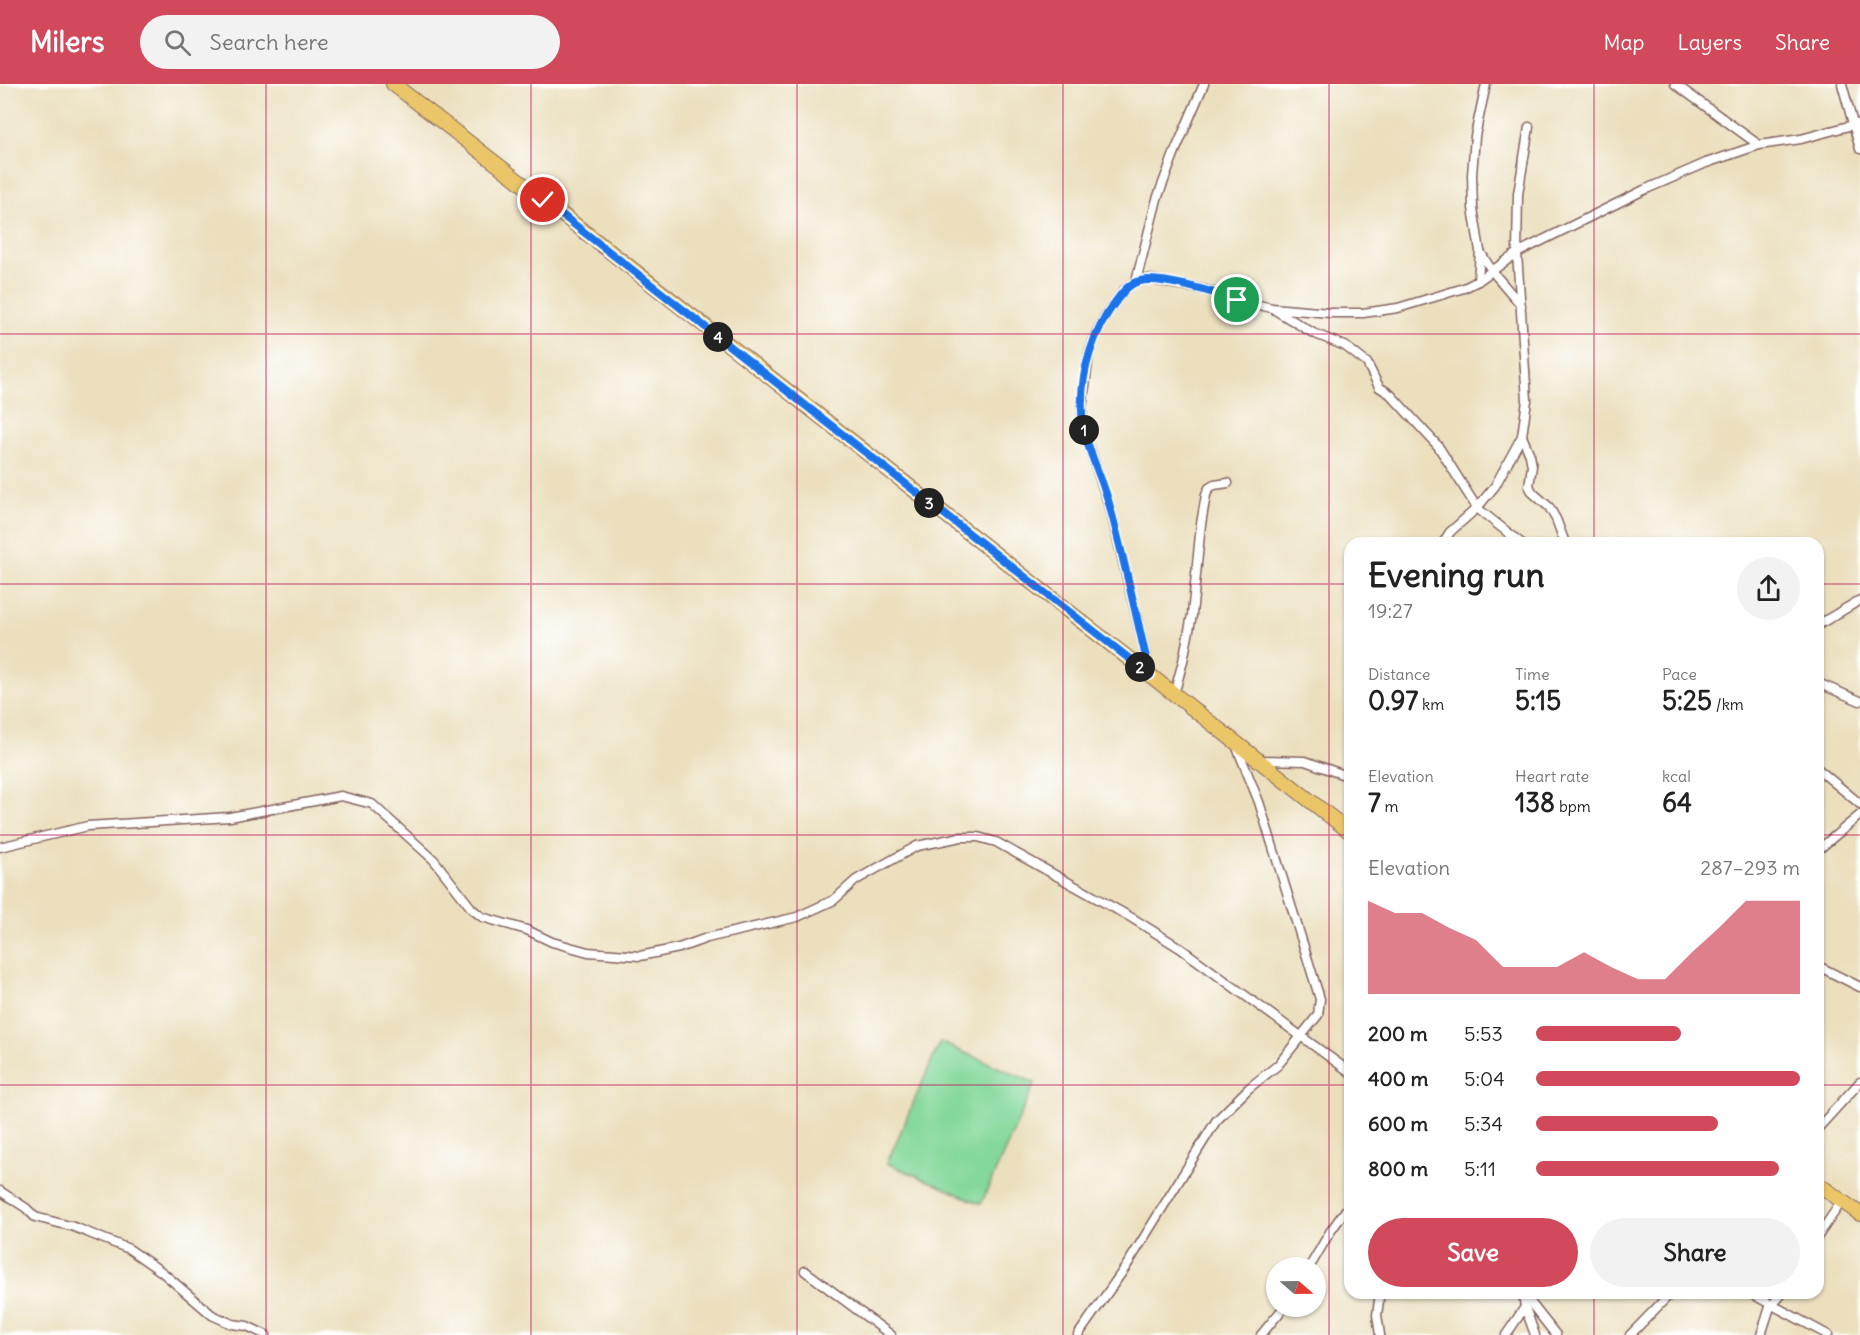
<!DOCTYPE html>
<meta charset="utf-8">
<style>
body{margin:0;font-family:Delius,sans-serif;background:#f2f2f2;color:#222;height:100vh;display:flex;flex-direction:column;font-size:22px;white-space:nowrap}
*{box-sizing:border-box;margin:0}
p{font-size:20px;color:#767676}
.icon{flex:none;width:33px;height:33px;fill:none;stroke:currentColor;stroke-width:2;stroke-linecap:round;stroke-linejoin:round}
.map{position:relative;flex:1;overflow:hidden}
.details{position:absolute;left:1344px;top:453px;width:480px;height:762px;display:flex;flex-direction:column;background:#fff;border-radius:18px;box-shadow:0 2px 4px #0004}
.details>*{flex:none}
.needle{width:39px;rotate:110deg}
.controls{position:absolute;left:1266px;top:1173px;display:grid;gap:12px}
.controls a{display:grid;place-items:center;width:60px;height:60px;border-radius:50%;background:#fff;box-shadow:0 2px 4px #0004;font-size:30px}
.pin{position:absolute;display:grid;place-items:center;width:51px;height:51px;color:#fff;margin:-26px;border:3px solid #fff;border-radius:50%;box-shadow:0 2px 6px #0007}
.km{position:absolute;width:30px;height:30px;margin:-15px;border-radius:50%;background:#222;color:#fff;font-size:16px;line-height:30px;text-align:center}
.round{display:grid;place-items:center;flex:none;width:63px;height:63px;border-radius:32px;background:#f2f2f2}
.head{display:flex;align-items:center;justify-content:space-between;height:102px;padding:0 24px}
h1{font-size:33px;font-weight:800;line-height:45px}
.figures{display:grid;grid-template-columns:repeat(3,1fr);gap:9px;height:102px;padding:6px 24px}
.figures div{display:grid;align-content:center}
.figures b{font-size:26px;font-weight:800}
.figures small{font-size:16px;font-weight:400}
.figures p{font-size:16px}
.chart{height:168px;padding:12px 24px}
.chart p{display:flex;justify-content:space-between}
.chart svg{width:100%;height:108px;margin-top:6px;fill:#d1495b;opacity:.7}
.action{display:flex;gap:12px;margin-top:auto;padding:12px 24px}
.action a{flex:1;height:69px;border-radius:36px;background:#d1495b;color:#fff;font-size:24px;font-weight:800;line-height:69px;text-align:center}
.action a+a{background:#f2f2f2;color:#222}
ul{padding:0 24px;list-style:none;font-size:20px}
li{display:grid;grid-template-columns:96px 72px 1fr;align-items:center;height:45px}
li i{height:15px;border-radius:8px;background:#d1495b}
header{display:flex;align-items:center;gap:36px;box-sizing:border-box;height:84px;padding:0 30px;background:#d1495b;color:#fff}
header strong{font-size:28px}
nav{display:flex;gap:33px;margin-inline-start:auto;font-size:21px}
.search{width:420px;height:54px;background:#f2f2f2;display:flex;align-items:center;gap:15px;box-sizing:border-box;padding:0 21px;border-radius:33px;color:#767676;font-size:22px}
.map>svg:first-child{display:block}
.green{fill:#83d89a;stroke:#667c62;stroke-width:1.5}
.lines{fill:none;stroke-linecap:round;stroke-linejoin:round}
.street-casing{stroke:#82625e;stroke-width:11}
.primary-casing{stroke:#82625e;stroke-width:16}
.street{stroke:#fff;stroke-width:8}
.primary{stroke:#ebc669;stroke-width:14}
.route-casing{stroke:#fff;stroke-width:12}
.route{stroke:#1a73e8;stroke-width:8}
.grid{fill:none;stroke:#c2185b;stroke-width:1.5;stroke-opacity:0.55}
</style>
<header>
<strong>Milers</strong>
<div class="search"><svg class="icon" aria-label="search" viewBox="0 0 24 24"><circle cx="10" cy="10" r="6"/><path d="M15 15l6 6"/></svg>Search here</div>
<nav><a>Map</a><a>Layers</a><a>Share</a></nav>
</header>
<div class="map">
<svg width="1860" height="1251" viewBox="0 0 1860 1251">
<rect width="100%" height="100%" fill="#fff"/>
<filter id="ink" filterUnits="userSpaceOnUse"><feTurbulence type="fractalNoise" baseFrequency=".0167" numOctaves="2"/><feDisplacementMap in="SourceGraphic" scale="12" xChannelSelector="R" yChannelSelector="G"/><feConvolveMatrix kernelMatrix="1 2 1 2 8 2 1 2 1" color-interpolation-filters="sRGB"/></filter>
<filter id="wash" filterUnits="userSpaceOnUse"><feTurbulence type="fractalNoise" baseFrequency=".008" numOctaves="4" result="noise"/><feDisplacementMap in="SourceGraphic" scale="24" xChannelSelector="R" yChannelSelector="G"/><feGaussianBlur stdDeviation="1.35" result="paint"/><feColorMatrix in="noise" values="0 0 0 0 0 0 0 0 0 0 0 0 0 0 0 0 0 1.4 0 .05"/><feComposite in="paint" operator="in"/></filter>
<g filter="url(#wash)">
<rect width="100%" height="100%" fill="#ebdfbd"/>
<polygon class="green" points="940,958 1035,999 981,1120 887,1079"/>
</g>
<g filter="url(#ink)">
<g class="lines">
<defs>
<g id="street">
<polyline points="1675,0 1759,61"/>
<polyline points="1842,0 1860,65"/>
<polyline points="1481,169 1492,187 1521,221"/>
<polyline points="1136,197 1157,115 1174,70 1204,0"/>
<polyline points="1478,197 1480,167 1473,124 1472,91 1475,52 1486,0"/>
<polyline points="1275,226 1313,249 1345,262 1367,279 1379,303 1390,310 1438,362 1477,424 1521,459"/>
<polyline points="1522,352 1530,371 1532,382 1529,402 1533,409 1549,423 1556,435 1565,459"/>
<polyline points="1443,459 1450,448 1477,424 1495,402 1522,352 1527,316 1517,169 1518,110 1529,43"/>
<polyline points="1818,541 1860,516"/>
<polyline points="1150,589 1110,424 1083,345 1082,325 1089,270 1096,250 1106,231 1124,206 1136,197 1149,195 1206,206 1237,216 1272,224 1330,229 1363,229 1398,224 1464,204 1478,197 1517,169 1644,106 1706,79 1759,61 1801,55 1860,39"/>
<polyline points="1818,599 1860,617"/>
<polyline points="1174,611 1183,577 1192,531 1201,440 1206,411 1209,404 1214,401 1228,399"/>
<polyline points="1260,676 1305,677 1350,693"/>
<polyline points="1818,685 1860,720"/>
<polyline points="0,763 88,742 230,733 341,712 372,720 434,776 472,825 482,833 527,846 552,858 588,868 640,872 679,864 707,854 797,833 834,816 856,796 917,762 961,753 978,753 996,758 1132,834 1180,864 1350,988"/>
<polyline points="1818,766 1860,731"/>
<polyline points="1818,882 1860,903"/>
<polyline points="1818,1044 1860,998"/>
<polyline points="0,1107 26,1124 35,1133 74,1143 129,1165 162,1188 212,1231 232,1240 247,1242 266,1251"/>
<polyline points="1818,1152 1842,1117"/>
<polyline points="1309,1184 1330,1148 1350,1120"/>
<polyline points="805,1187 891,1251"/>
<polyline points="1523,1209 1556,1251"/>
<polyline points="1750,1209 1828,1251"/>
<polyline points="1523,1210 1525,1223 1535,1251"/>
<polyline points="1078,1251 1127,1181 1216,1037 1249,1004 1278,981 1318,931 1320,915 1259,718 1236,661"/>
<polyline points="1261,1251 1285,1222"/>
<polyline points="1380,1251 1377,1231 1380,1209"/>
<polyline points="1506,1251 1525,1223"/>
<polyline points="1630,1251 1671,1209"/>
<polyline points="1761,1251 1770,1223 1783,1209"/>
</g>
<g id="primary">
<polyline points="393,0 599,159 1350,748"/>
<polyline points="1818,1100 1860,1130"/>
</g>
</defs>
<use href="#street" class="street-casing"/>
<use href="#primary" class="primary-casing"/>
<use href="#street" class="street"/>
<use href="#primary" class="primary"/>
</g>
</g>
<g class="lines" filter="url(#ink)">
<defs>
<path id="route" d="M543,116L1150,591C1137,535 1125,479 1110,423C1102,391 1083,361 1082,328C1080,289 1093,247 1116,217C1122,209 1129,199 1140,197C1160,192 1216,209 1237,216"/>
</defs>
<use href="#route" class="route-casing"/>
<use href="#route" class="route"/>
</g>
<path class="grid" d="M266,0V1251M531,0V1251M797,0V1251M1063,0V1251M1329,0V1251M1594,0V459M0,250H1860M0,500H1350M1818,500H1860M0,751H1350M1818,751H1860M0,1001H1350M1818,1001H1860M1594,1209V1251"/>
</svg>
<div class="controls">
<a><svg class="needle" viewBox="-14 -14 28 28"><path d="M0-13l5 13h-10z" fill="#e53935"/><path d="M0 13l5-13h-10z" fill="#767676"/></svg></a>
</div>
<div class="pin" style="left:1237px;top:216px;background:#1e9e55"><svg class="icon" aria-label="arrive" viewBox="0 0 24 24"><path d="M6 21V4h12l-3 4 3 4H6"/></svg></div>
<div class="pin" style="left:543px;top:116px;background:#d93025"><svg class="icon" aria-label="check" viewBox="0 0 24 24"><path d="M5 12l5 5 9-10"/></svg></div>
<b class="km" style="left:1084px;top:346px">1</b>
<b class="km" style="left:1140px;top:583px">2</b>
<b class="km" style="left:929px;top:419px">3</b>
<b class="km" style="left:718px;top:253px">4</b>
<section class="details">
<div class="head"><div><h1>Evening run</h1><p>19:27</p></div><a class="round"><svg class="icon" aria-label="share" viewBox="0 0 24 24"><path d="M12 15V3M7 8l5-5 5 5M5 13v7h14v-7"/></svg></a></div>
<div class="figures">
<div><p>Distance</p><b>0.97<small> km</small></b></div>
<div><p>Time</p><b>5:15</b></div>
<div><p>Pace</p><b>5:25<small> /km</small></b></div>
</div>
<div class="figures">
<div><p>Elevation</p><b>7<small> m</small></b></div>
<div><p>Heart rate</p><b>138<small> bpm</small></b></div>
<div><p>kcal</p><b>64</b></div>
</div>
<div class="chart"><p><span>Elevation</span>287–293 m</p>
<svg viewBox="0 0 160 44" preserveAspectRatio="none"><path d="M0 44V6L10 11L20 11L30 17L40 22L50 33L60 33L70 33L80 27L90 33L100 38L110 38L120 27L130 17L140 6L150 6L160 6V44z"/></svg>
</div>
<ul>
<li><b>200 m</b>5:53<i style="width:55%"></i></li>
<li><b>400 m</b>5:04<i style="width:100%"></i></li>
<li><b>600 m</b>5:34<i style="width:69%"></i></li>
<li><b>800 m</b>5:11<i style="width:92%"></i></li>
</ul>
<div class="action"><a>Save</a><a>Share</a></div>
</section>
</div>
